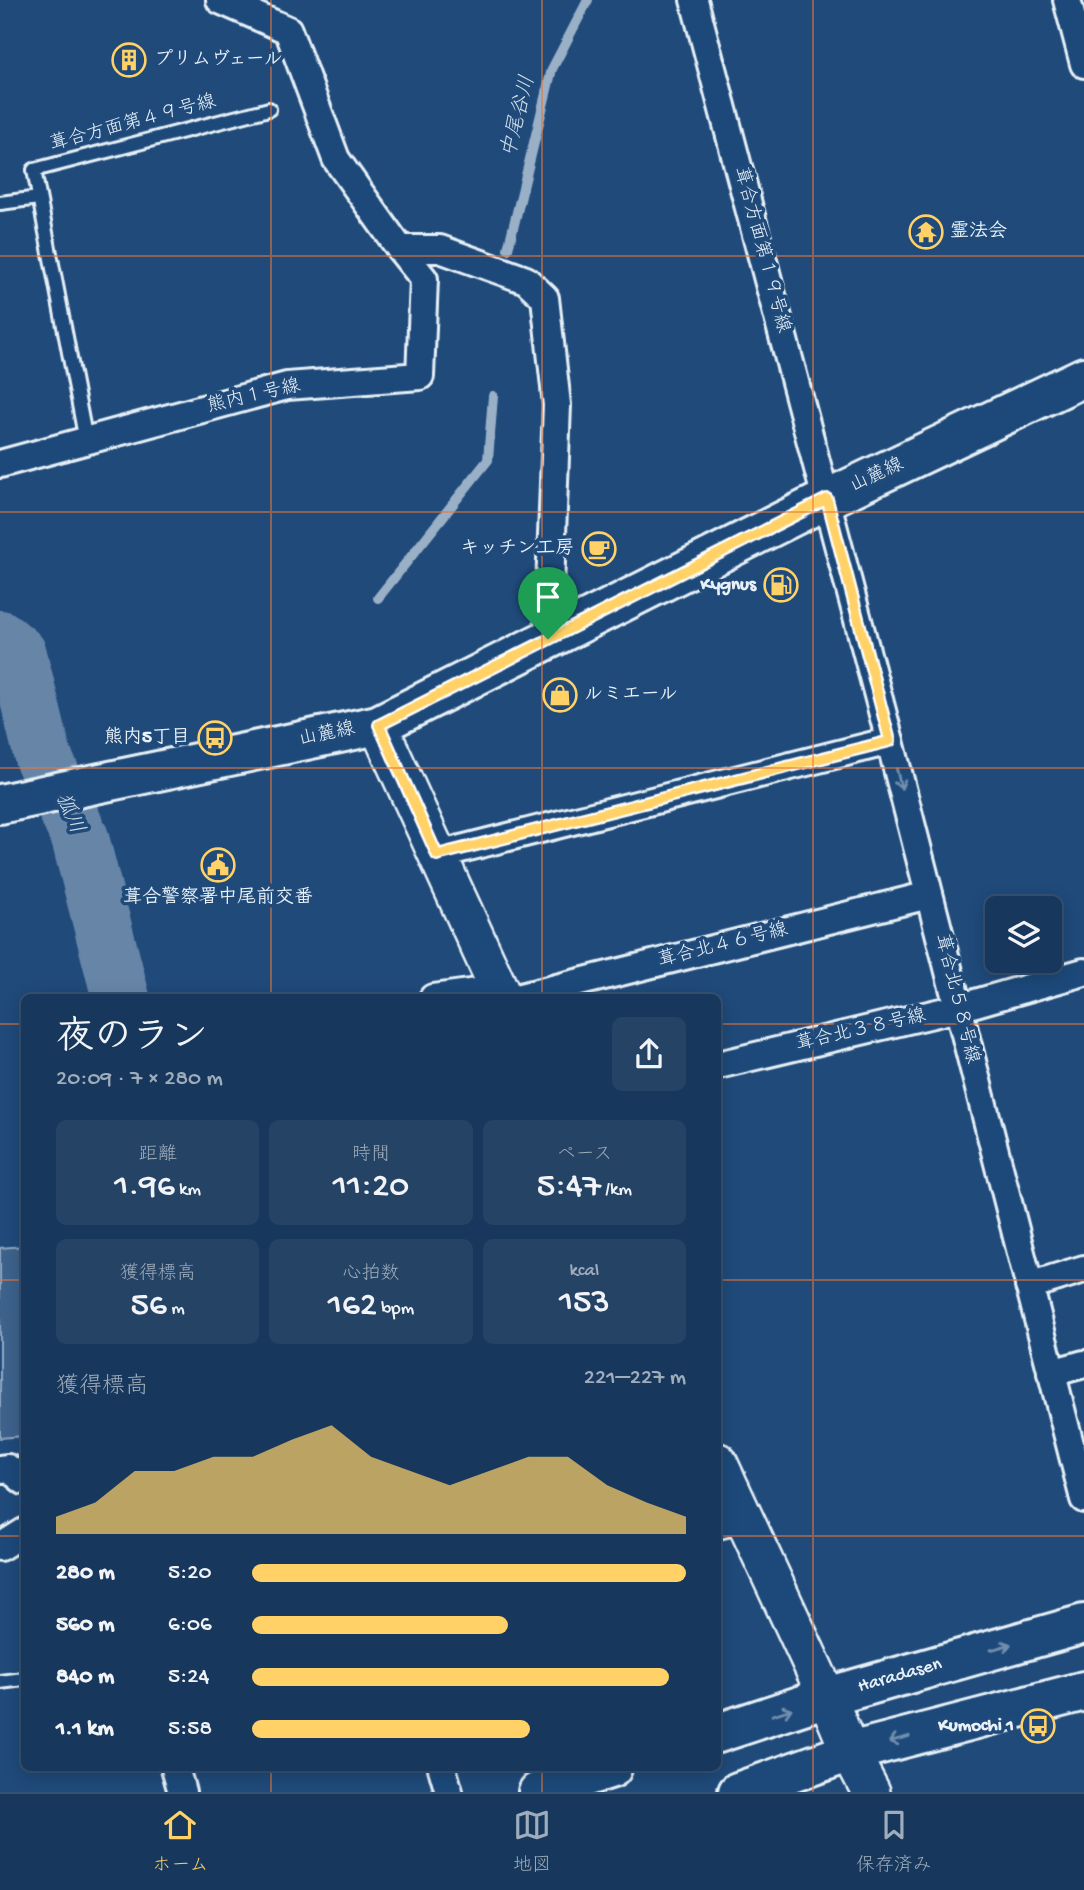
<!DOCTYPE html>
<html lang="ja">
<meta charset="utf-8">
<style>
body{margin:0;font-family:"Gochi Hand","Klee One",sans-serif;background:#244365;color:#f1f3f6;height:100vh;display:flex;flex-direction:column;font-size:26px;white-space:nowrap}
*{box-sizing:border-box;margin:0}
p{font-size:23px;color:#9eacbb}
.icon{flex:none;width:38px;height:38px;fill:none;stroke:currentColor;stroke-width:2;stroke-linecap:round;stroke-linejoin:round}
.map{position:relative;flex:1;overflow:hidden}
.side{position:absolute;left:21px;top:994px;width:700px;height:777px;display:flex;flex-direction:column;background:#17385c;border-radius:10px;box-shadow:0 4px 18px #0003,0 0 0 2px #365272}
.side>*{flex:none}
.controls{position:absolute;left:985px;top:896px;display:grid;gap:14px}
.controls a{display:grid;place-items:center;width:77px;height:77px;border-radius:10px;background:#17385c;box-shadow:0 4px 18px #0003,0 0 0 2px #365272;font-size:35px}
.pin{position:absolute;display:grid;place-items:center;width:60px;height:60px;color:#fff;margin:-72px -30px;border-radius:50% 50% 50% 0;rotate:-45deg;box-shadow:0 0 7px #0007}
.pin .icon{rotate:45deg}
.round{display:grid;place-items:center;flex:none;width:74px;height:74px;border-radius:10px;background:#244365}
.summary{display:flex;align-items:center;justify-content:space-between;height:119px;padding:0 35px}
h1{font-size:38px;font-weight:600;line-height:52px}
.metrics{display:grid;grid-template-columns:repeat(3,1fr);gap:10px;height:119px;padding:7px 35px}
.metrics div{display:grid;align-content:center;border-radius:10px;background:#244365;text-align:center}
.metrics b{font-size:35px;font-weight:600}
.metrics small{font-size:19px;font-weight:400}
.metrics p{font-size:19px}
.chart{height:196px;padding:14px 35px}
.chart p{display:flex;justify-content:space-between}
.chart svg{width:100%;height:126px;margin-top:7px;fill:#ffd166;opacity:.7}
ul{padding:0 35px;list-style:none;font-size:23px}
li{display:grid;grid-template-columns:112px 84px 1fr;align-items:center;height:52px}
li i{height:18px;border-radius:9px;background:#ffd166}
.tab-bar{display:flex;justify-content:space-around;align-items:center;height:98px;border-top:2px solid #365272;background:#17385c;font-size:19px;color:#9eacbb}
.tab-bar a{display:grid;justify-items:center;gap:4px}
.tab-bar .on{color:#ffd166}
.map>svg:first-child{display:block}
.green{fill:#3c628c;stroke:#92aac2;stroke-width:2}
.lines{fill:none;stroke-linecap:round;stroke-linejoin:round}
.stream{stroke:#9ab0c7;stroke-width:10}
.river{stroke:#6685a7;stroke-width:58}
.lane-casing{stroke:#e8f1f8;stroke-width:18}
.street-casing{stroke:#e8f1f8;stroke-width:32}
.secondary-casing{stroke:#e8f1f8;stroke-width:42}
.primary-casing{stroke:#e8f1f8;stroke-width:44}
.lane{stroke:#1f4a7a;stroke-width:12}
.street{stroke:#1f4a7a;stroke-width:26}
.secondary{stroke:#1f4a7a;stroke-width:37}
.primary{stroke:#1f4a7a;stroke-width:38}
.oneway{stroke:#6f8dac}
.route-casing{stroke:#fff;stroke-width:14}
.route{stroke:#ffd166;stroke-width:9}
.grid{fill:none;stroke:#e8773b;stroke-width:2;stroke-opacity:0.55}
.labels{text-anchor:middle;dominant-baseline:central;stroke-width:7;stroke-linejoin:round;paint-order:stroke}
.poi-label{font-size:19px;font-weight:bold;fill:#e8f1f8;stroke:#1f4a7a;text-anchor:end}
.street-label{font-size:19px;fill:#e8f1f8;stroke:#1f4a7a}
.water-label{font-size:21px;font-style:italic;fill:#d4e1ec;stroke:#1f4a7a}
</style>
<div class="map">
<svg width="1084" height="1792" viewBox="0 0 1084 1792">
<rect width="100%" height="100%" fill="#1f4a7a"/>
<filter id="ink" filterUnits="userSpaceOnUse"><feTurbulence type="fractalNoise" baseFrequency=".0143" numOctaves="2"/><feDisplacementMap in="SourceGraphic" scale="14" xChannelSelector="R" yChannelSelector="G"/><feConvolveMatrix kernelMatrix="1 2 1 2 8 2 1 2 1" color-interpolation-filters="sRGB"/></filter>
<g filter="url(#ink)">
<polygon class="green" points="24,1246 24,1436 0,1438 0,1248"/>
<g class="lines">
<g class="stream">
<polyline points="508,249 552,69 588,0"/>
<polyline points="378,598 488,460 493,396"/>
</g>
<polyline class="river" points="0,639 18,654 43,757 80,838 121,998"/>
<defs>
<g id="lane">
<polyline points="0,203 39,198"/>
<polyline points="86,441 34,170 269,109"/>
<polyline points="0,1682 24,1679"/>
</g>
<g id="street">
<polyline points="220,0 288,30 336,159 400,249 440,249 526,280 545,298 557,405 548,639"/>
<polyline points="694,0 890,741 1084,1499"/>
<polyline points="1067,0 1084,64"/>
<polyline points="0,464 287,386 420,376 424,279 400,249"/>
<polyline points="437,855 890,741"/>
<polyline points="433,998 499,989"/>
<polyline points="516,998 929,895"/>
<polyline points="718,1065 958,1008 1084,972"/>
<polyline points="1029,1286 1084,1269"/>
<polyline points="1051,1373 1084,1364"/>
<polyline points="0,1469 8,1468 24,1481"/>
<polyline points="718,1525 744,1519"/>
<polyline points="0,1547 24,1532"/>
<polyline points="175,1768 182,1792"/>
<polyline points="442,1768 449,1792"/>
</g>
<g id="secondary">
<polyline points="378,725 503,998"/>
<polyline points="718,1462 827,1697 850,1752 871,1792"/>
</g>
<g id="primary">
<polyline points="0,804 378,725 827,499 1084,377"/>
<polyline points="718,1733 827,1697 1084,1624"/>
<polyline points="538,1792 612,1768"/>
<polyline points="738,1792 850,1752 1084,1691"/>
</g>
</defs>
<use href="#lane" class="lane-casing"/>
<use href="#street" class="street-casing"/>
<use href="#secondary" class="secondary-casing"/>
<use href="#primary" class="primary-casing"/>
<use href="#lane" class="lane"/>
<use href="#street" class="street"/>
<use href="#secondary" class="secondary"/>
<use href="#primary" class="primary"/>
</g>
<defs><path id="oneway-shaft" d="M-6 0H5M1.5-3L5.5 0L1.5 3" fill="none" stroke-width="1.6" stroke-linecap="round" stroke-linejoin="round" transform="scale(1.75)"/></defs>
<g class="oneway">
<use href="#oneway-shaft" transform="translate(899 779) rotate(76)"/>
<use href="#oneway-shaft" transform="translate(1001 1647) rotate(-16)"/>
<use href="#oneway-shaft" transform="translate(782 1712) rotate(-18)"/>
<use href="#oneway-shaft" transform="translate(899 1739) rotate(165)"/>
</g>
</g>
<g class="lines" filter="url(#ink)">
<defs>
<polygon id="route" points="827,499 890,741 437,855 379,725"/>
</defs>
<use href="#route" class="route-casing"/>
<use href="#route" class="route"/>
</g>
<path class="grid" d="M271,0V998M542,0V998M813,0V1792M0,256H1084M0,512H1084M0,768H1084M0,1024H24M718,1024H1084M0,1280H24M718,1280H1084M0,1536H24M718,1536H1084M271,1768V1792M542,1768V1792"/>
<defs>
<symbol id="building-ring" viewBox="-11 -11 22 22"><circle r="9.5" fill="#1f4a7a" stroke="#ffd166" stroke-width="1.5"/><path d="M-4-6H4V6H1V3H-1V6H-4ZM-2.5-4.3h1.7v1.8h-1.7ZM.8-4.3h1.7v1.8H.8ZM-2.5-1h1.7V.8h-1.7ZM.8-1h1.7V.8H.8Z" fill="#ffd166"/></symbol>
<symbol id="temple-ring" viewBox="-11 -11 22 22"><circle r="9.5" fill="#1f4a7a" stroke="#ffd166" stroke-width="1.5"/><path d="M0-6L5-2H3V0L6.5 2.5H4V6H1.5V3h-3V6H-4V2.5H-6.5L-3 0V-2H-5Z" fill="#ffd166"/></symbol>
<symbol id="cafe-ring" viewBox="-11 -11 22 22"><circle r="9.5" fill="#1f4a7a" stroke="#ffd166" stroke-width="1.5"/><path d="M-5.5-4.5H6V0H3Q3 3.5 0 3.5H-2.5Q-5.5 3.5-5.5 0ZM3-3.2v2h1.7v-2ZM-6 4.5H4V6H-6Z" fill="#ffd166"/></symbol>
<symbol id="fuel-ring" viewBox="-11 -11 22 22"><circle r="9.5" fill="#1f4a7a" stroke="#ffd166" stroke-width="1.5"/><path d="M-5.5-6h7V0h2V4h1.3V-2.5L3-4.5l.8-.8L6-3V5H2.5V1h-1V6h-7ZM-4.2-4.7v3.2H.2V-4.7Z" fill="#ffd166"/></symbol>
<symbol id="shop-ring" viewBox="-11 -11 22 22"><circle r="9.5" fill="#1f4a7a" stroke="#ffd166" stroke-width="1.5"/><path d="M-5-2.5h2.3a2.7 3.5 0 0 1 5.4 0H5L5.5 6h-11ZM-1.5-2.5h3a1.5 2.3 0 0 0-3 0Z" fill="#ffd166"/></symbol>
<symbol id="bus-ring" viewBox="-11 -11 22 22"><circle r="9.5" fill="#1f4a7a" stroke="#ffd166" stroke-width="1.5"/><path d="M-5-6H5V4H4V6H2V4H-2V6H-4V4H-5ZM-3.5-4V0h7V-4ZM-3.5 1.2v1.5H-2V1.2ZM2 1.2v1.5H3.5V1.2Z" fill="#ffd166"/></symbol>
<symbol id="civic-ring" viewBox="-11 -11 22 22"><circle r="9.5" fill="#1f4a7a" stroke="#ffd166" stroke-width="1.5"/><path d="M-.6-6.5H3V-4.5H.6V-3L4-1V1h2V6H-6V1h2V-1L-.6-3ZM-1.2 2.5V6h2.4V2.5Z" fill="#ffd166"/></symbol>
</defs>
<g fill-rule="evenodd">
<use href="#building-ring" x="110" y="41" width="38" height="38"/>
<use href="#temple-ring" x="907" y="213" width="38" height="38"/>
<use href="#cafe-ring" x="580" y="530" width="38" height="38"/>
<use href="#fuel-ring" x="762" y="566" width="38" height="38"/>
<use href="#shop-ring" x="541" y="676" width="38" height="38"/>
<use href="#bus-ring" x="196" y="719" width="38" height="38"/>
<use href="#civic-ring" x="199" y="846" width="38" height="38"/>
<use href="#bus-ring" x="1019" y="1707" width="38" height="38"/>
</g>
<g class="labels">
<g class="poi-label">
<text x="154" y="60" text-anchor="start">プリムヴェール</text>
<text x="950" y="232" text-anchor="start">霊法会</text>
<text x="574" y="549">キッチン工房</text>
<text x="756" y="585">Kygnus</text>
<text x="584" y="695" text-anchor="start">ルミエール</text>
<text x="190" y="738">熊内5丁目</text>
<text x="218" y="898" text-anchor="middle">葺合警察署中尾前交番</text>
<text x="1014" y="1726">Kumochi 1</text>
</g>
<g class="street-label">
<text transform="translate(133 124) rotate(-15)">葺合方面第４９号線</text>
<text transform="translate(761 250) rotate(75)">葺合方面第１９号線</text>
<text transform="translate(254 397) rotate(-13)">熊内１号線</text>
<text transform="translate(877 476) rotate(-25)">山麓線</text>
<text transform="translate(327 735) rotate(-12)">山麓線</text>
<text transform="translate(723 946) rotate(-14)">葺合北４６号線</text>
<text transform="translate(956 999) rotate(76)">葺合北５８号線</text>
<text transform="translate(861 1031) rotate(-13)">葺合北３８号線</text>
<text transform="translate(900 1676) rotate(-16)">Haradasen</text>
</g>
<g class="water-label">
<text transform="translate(520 117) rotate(-76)">中尾谷川</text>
<text transform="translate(68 814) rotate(66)">狐川</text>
</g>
</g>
</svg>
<div class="controls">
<a><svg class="icon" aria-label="layers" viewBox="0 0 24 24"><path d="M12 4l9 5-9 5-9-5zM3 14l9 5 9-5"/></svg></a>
</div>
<div class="pin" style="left:548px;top:639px;background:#1e9e55"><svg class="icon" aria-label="arrive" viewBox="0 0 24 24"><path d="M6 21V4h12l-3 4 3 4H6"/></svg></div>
<section class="side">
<div class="summary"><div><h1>夜のラン</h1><p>20:09 · 7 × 280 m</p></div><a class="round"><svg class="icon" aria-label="share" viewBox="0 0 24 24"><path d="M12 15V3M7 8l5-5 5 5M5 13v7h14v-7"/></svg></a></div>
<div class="metrics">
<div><p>距離</p><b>1.96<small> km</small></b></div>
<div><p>時間</p><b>11:20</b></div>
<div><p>ペース</p><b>5:47<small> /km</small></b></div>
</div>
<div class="metrics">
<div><p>獲得標高</p><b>56<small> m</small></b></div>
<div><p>心拍数</p><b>162<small> bpm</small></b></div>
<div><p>kcal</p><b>153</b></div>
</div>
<div class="chart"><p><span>獲得標高</span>221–227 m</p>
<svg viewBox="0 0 160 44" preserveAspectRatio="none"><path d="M0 44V38L10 33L20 22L30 22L40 17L50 17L60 11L70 6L80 17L90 22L100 27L110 22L120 17L130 17L140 27L150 33L160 38V44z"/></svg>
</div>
<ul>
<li><b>280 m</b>5:20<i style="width:100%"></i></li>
<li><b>560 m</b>6:06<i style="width:59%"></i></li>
<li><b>840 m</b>5:24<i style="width:96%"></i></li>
<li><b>1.1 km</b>5:58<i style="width:64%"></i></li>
</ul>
</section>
</div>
<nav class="tab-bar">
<a class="on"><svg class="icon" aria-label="home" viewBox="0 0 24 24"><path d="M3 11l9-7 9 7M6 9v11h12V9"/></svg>ホーム</a>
<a><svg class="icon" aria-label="map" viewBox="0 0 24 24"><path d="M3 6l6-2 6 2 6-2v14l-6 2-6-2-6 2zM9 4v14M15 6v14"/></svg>地図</a>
<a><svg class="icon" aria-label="saved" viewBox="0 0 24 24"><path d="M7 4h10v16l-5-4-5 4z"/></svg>保存済み</a>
</nav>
